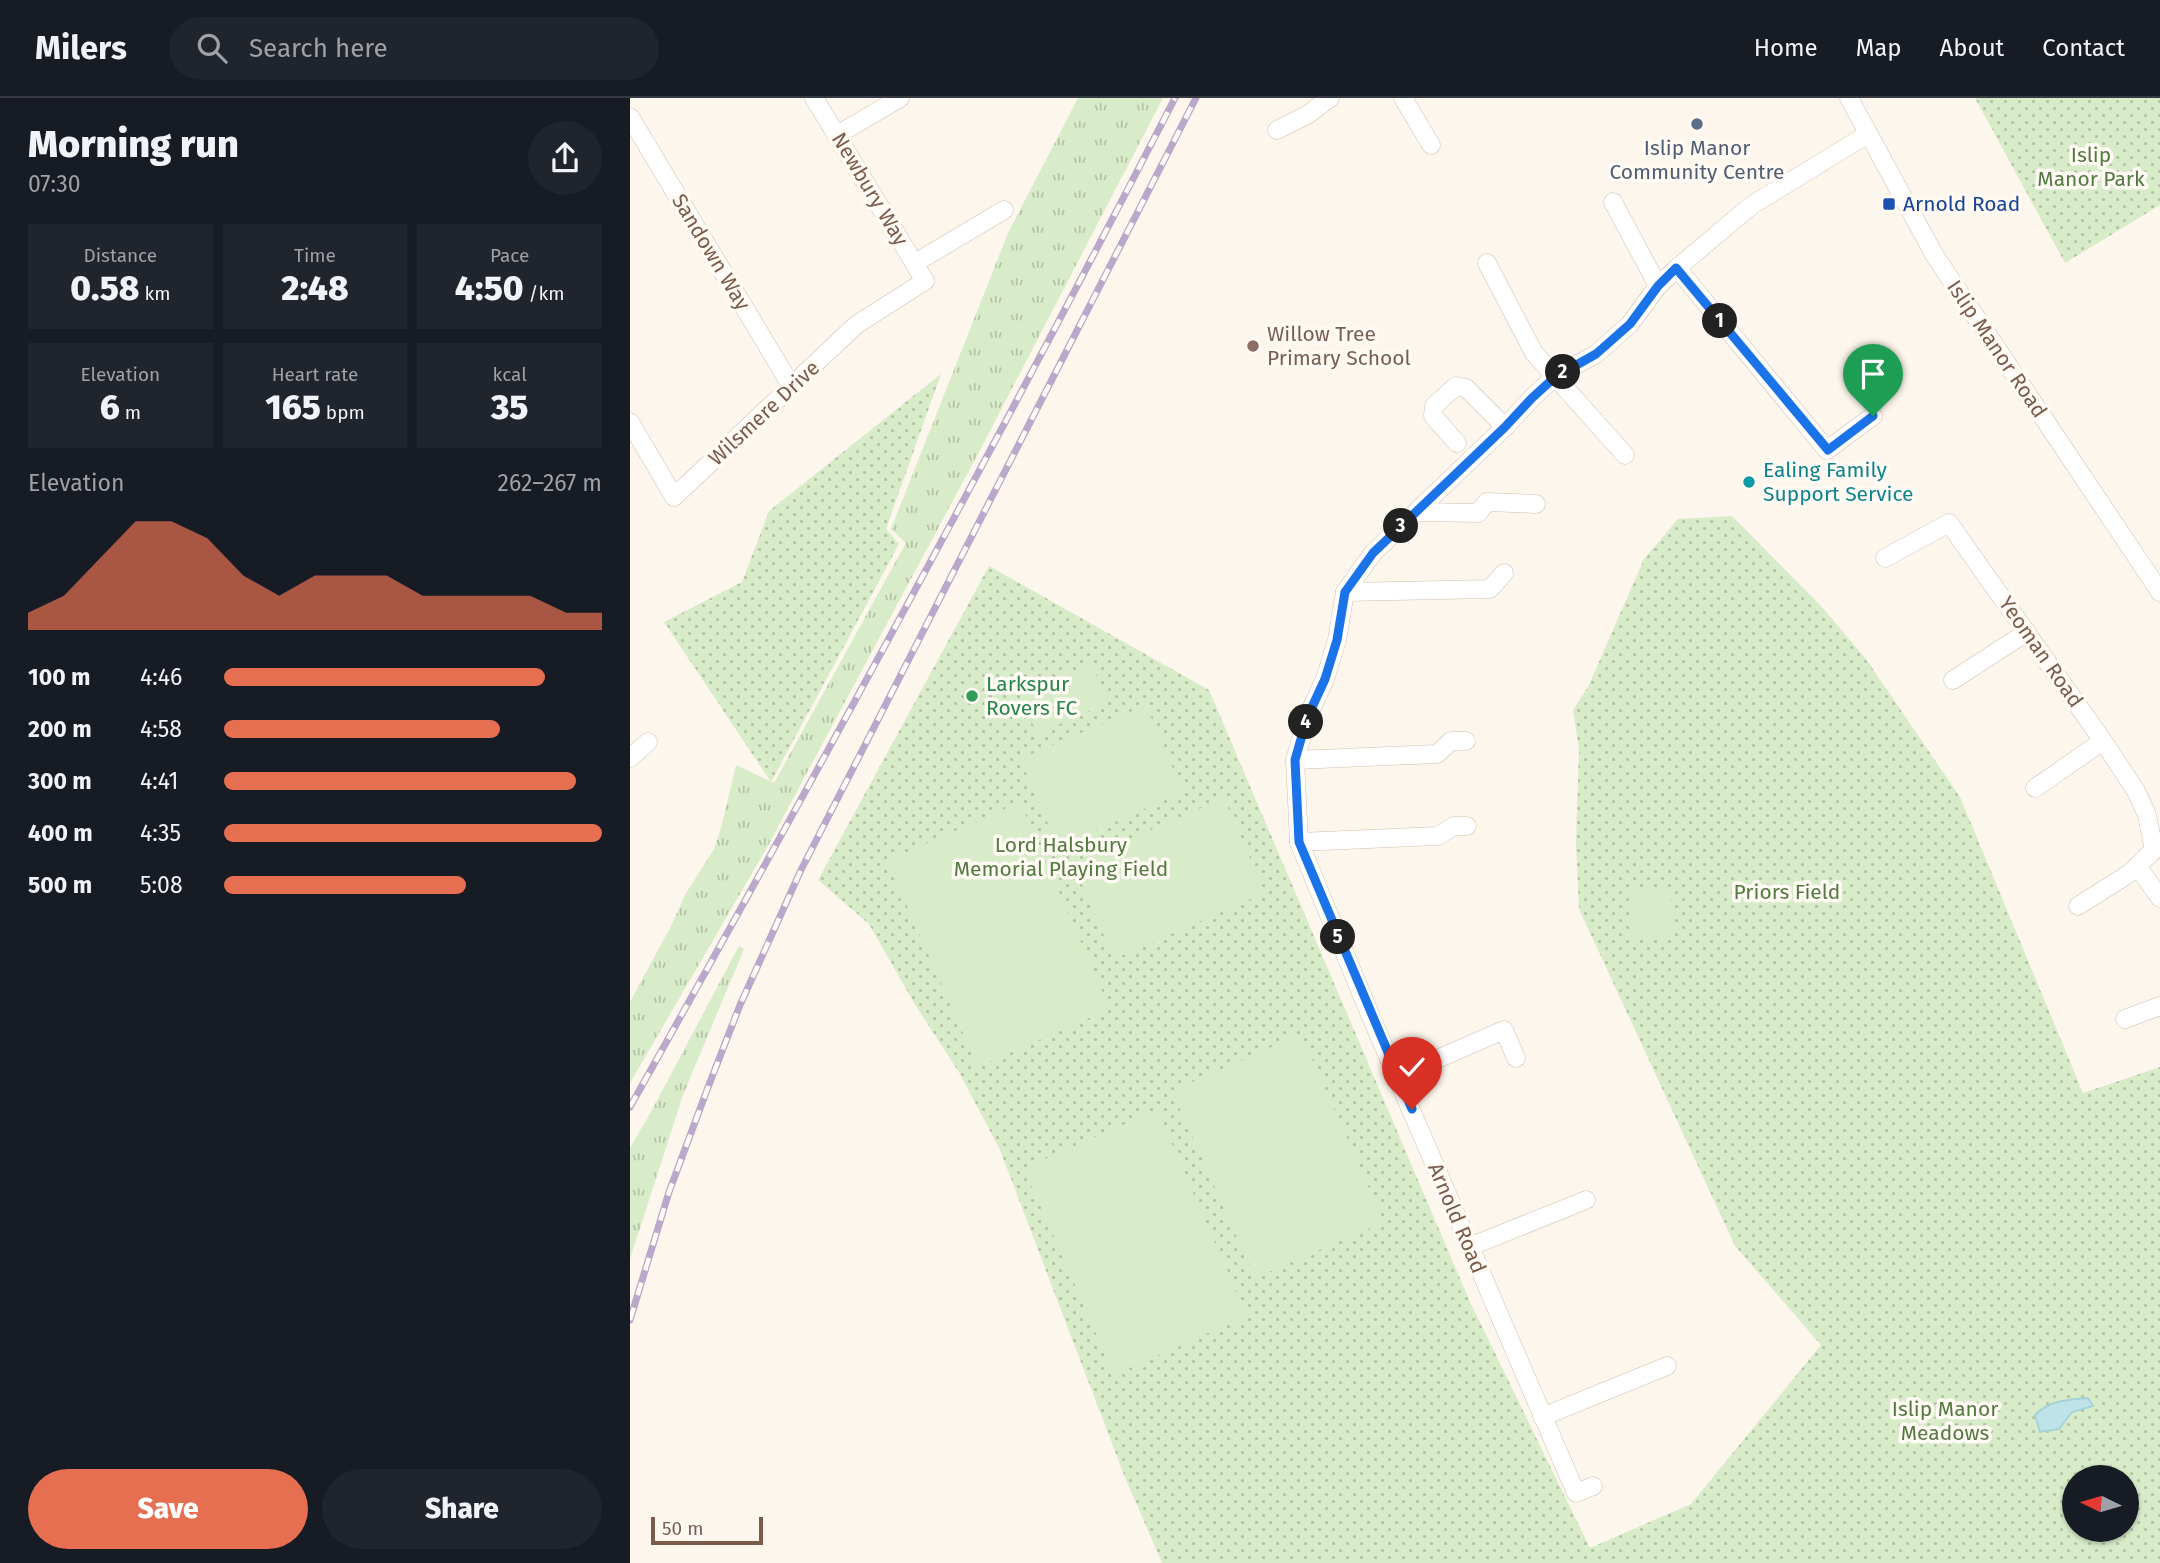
<!DOCTYPE html>
<meta charset="utf-8">
<style>
body{margin:0;font-family:"Fira Sans",sans-serif;background:#20242c;color:#f1f3f6;height:100vh;display:flex;flex-direction:column;font-size:26px;white-space:nowrap}
*{box-sizing:border-box;margin:0}
p{font-size:23px;color:#9ea1a6}
.icon{flex:none;width:38px;height:38px;fill:none;stroke:currentColor;stroke-width:2;stroke-linecap:round;stroke-linejoin:round}
.map{position:relative;flex:1;overflow:hidden}
.sheet{display:flex;flex-direction:column;background:#171b24;width:630px}
.sheet>*{flex:none}
.needle{width:46px;rotate:275deg}
.controls{position:absolute;left:1432px;top:1367px;display:grid;gap:14px}
.controls a{display:grid;place-items:center;width:77px;height:77px;border-radius:50%;background:#171b24;box-shadow:0 2px 5px #0004;font-size:35px}
.scale{position:absolute;left:21px;bottom:18px;width:112px;box-sizing:border-box;padding-left:7px;border:4px solid #7a5c4d;border-top:0;font-size:19px;line-height:24px;white-space:nowrap;color:#7a5c4d;-webkit-text-stroke:5px #fffaf3;paint-order:stroke}
.pin{position:absolute;display:grid;place-items:center;width:60px;height:60px;color:#fff;margin:-72px -30px;border-radius:50% 50% 50% 0;rotate:-45deg;box-shadow:0 0 7px #0007}
.pin .icon{rotate:45deg}
.km{position:absolute;width:35px;height:35px;margin:-18px;border-radius:50%;background:#222;color:#fff;font-size:19px;line-height:35px;text-align:center}
.round{display:grid;place-items:center;flex:none;width:74px;height:74px;border-radius:37px;background:#20242c}
.headline{display:flex;align-items:center;justify-content:space-between;height:119px;padding:0 28px}
h1{font-size:38px;font-weight:800;line-height:52px}
.metrics{display:grid;grid-template-columns:repeat(3,1fr);gap:10px;height:119px;padding:7px 28px}
.metrics div{display:grid;align-content:center;border-radius:0px;background:#20242c;text-align:center}
.metrics b{font-size:35px;font-weight:800}
.metrics small{font-size:19px;font-weight:400}
.metrics p{font-size:19px}
.chart{height:196px;padding:14px 28px}
.chart p{display:flex;justify-content:space-between}
.chart svg{width:100%;height:126px;margin-top:7px;fill:#e76f51;opacity:.7}
.primary-button{display:flex;gap:14px;margin-top:auto;padding:14px 28px}
.primary-button a{flex:1;height:80px;border-radius:42px;background:#e76f51;color:#fff;font-size:28px;font-weight:800;line-height:80px;text-align:center}
.primary-button a+a{background:#20242c;color:#f1f3f6}
ul{padding:0 28px;list-style:none;font-size:23px}
li{display:grid;grid-template-columns:112px 84px 1fr;align-items:center;height:52px}
li i{height:18px;border-radius:9px;background:#e76f51}
header{display:flex;align-items:center;gap:42px;box-sizing:border-box;height:98px;padding:0 35px;background:#171b24;border-bottom:2px solid #363941}
header strong{font-size:33px}
nav{display:flex;gap:38px;margin-inline-start:auto;font-size:24px}
.search{width:490px;height:63px;background:#20242c;display:flex;align-items:center;gap:18px;box-sizing:border-box;padding:0 24px;border-radius:38px;color:#9ea1a6;font-size:26px}
main{display:flex;flex:1;min-height:0}
.map>svg:first-child{display:block}
.grass{fill:url(#grass-tufts)}
.park{fill:url(#park-dots);fill-rule:evenodd}
.pitch{fill:#d8ecc9}
.water{fill:#bfe3e8;stroke:#a5d3da;stroke-width:2}
.lines{fill:none;stroke-linecap:round;stroke-linejoin:round}
.minor-casing{stroke:#d1beb0;stroke-width:19}
.minor{stroke:#fff;stroke-width:18}
.rail-casing{stroke:#b9a8c9;stroke-width:7}
.rail{stroke:#fffaf3;stroke-width:4.5;stroke-dasharray:13;stroke-linecap:butt}
.route-casing{stroke:#fff;stroke-width:14}
.route{stroke:#1a73e8;stroke-width:9}
.service-dot{fill:#5c6f8a;stroke:#fffaf3;stroke-width:2.5}
.transit-dot{fill:#1a4fb4;stroke:#fffaf3;stroke-width:2.5}
.education-dot{fill:#8d6e63;stroke:#fffaf3;stroke-width:2.5}
.culture-dot{fill:#0f9aa8;stroke:#fffaf3;stroke-width:2.5}
.leisure-dot{fill:#2e9e5b;stroke:#fffaf3;stroke-width:2.5}
.labels{text-anchor:middle;dominant-baseline:central;stroke-width:7;stroke-linejoin:round;paint-order:stroke}
.service-label{font-size:21px;fill:#4e5e75;stroke:#fffaf3}
.park-label{font-size:21px;fill:#537a41;stroke:#fffaf3}
.street-label{font-size:21px;fill:#7a5c4d;stroke:#fffaf3}
.transit-label{font-size:21px;fill:#164399;stroke:#fffaf3;text-anchor:start}
.education-label{font-size:21px;fill:#785e54;stroke:#fffaf3;text-anchor:start}
.culture-label{font-size:21px;fill:#0d838f;stroke:#fffaf3;text-anchor:start}
.leisure-label{font-size:21px;fill:#27864d;stroke:#fffaf3;text-anchor:start}
</style>
<header>
<strong>Milers</strong>
<div class="search"><svg class="icon" aria-label="search" viewBox="0 0 24 24"><circle cx="10" cy="10" r="6"/><path d="M15 15l6 6"/></svg>Search here</div>
<nav><a>Home</a><a>Map</a><a>About</a><a>Contact</a></nav>
</header>
<main>
<section class="sheet">
<div class="headline"><div><h1>Morning run</h1><p>07:30</p></div><a class="round"><svg class="icon" aria-label="share" viewBox="0 0 24 24"><path d="M12 15V3M7 8l5-5 5 5M5 13v7h14v-7"/></svg></a></div>
<div class="metrics">
<div><p>Distance</p><b>0.58<small> km</small></b></div>
<div><p>Time</p><b>2:48</b></div>
<div><p>Pace</p><b>4:50<small> /km</small></b></div>
</div>
<div class="metrics">
<div><p>Elevation</p><b>6<small> m</small></b></div>
<div><p>Heart rate</p><b>165<small> bpm</small></b></div>
<div><p>kcal</p><b>35</b></div>
</div>
<div class="chart"><p><span>Elevation</span>262–267 m</p>
<svg viewBox="0 0 160 44" preserveAspectRatio="none"><path d="M0 44V38L10 32L20 19L30 6L40 6L50 12L60 25L70 32L80 25L90 25L100 25L110 32L120 32L130 32L140 32L150 38L160 38V44z"/></svg>
</div>
<ul>
<li><b>100 m</b>4:46<i style="width:85%"></i></li>
<li><b>200 m</b>4:58<i style="width:73%"></i></li>
<li><b>300 m</b>4:41<i style="width:93%"></i></li>
<li><b>400 m</b>4:35<i style="width:100%"></i></li>
<li><b>500 m</b>5:08<i style="width:64%"></i></li>
</ul>
<div class="primary-button"><a>Save</a><a>Share</a></div>
</section>
<div class="map">
<svg width="1530" height="1465" viewBox="0 0 1530 1465">
<defs>
<pattern id="grass-tufts" width="24" height="20" patternUnits="userSpaceOnUse" patternTransform="scale(1.75)"><rect width="24" height="20" fill="#d8ecc9"/><path d="M3 7l-1-3M5 7V3M7 7l1-3M15 17l-1-3M17 17v-4M19 17l1-3" fill="none" stroke="#b4c2a5"/></pattern>
<pattern id="park-dots" width="8" height="8" patternUnits="userSpaceOnUse" patternTransform="scale(1.75)"><rect width="8" height="8" fill="#d8ecc9"/><path d="M2 2h.1M6 6h.1" fill="none" stroke="#b4c2a5" stroke-width="1.8" stroke-linecap="round"/></pattern>
</defs>
<rect width="100%" height="100%" fill="#fdf6ec"/>
<g class="grass">
<polygon points="448,0 533,0 349,354 135,753 0,985 0,904 41,828 56,795 84,751 91,730 106,667 144,685 276,445 261,431 378,135"/>
<polygon points="109,848 114,851 53,997 0,1161 0,1050 22,1012"/>
</g>
<g class="park">
<polygon points="1345,0 1530,0 1530,107 1435,165"/>
<polygon points="311,276 256,431 269,446 141,684 34,524 112,484 139,413"/>
<path d="M1102,418L1191,508L1236,561L1330,699L1453,995L1530,969V1465H532L494,1377L370,1052L330,976L284,905L239,826L188,782L359,468L579,592L840,1204L960,1450L1061,1406L1191,1247L1105,1148L949,811L946,745L949,652L943,612L958,589L1014,461L1048,421ZM1444,1379H1496V1432H1444Z"/>
</g>
<g class="pitch">
<polygon points="461,565 478,605 407,636 390,597"/>
<polygon points="516,607 553,694 428,749 390,661"/>
<polygon points="594,700 635,795 484,861 443,766"/>
<polygon points="390,704 480,911 348,969 257,763"/>
<polygon points="1040,789 1042,841 1002,842 1001,790"/>
<polygon points="671,936 754,1124 625,1180 542,993"/>
<polygon points="527,1012 617,1218 484,1277 394,1070"/>
</g>
<path class="water" d="M1458,1300L1463,1308L1442,1314L1429,1331L1410,1334L1405,1317C1420,1302 1437,1302 1458,1300Z"/>
<g class="lines">
<defs>
<g id="minor">
<polyline points="773,0 801,47"/>
<polyline points="1219,0 1305,158 1530,494"/>
<polyline points="0,19 162,289"/>
<polyline points="647,32 677,17 700,0"/>
<polyline points="207,37 270,0"/>
<polyline points="983,104 1028,188"/>
<polyline points="285,165 374,112"/>
<polyline points="857,165 904,255 995,357"/>
<polyline points="1047,170 1197,352 1243,318"/>
<polyline points="0,324 44,399 226,227 295,183 184,0"/>
<polyline points="827,345 803,318 804,308 826,288 836,290 875,329"/>
<polyline points="787,414 848,415 857,404 906,406"/>
<polyline points="1255,460 1319,425 1473,643 1506,693 1517,717 1524,752"/>
<polyline points="715,494 860,491 874,475"/>
<polyline points="1323,582 1397,534"/>
<polyline points="0,660 18,644"/>
<polyline points="665,662 807,656 821,643 836,643"/>
<polyline points="1405,690 1473,643"/>
<polyline points="669,744 808,738 824,728 837,728"/>
<polyline points="1507,768 1530,800"/>
<polyline points="1448,808 1500,775 1530,746"/>
<polyline points="1495,921 1530,908"/>
<polyline points="768,978 874,932 886,960"/>
<polyline points="839,1149 956,1102"/>
<polyline points="912,1319 1037,1268"/>
<polyline points="963,1388 946,1395 741,919 669,744 665,662 677,620 695,581 707,542 715,494 743,455 875,329 902,300 925,279 966,256 1000,226 1028,188 1047,170 1122,107 1238,36"/>
</g>
</defs>
<use href="#minor" class="minor-casing"/>
<use href="#minor" class="minor"/>
<defs>
<g id="rail">
<path d="M0,1009C187,676 370,340 545,0"/>
<polyline points="0,1222 39,1094 77,992 110,907 171,772 566,0"/>
</g>
</defs>
<use href="#rail" class="rail-casing"/>
<use href="#rail" class="rail"/>
</g>
<g class="lines">
<defs>
<polyline id="route" points="782,1011 669,744 665,662 677,620 695,581 707,542 715,494 743,455 875,329 902,300 925,279 966,256 1000,226 1028,188 1046,170 1198,352 1243,318"/>
</defs>
<use href="#route" class="route-casing"/>
<use href="#route" class="route"/>
</g>
<circle class="service-dot" cx="1067" cy="26" r="7"/>
<rect class="transit-dot" x="1252" y="99" width="14" height="14" rx="3.5"/>
<circle class="education-dot" cx="623" cy="248" r="7"/>
<circle class="culture-dot" cx="1119" cy="384" r="7"/>
<circle class="leisure-dot" cx="342" cy="598" r="7"/>
<g class="labels">
<g class="service-label">
<text x="1067" y="50">Islip Manor<tspan x="1067" dy="24">Community Centre</tspan></text>
</g>
<g class="park-label">
<text x="1461" y="57">Islip<tspan x="1461" dy="24">Manor Park</tspan></text>
<text x="431" y="747">Lord Halsbury<tspan x="431" dy="24">Memorial Playing Field</tspan></text>
<text x="1157" y="794">Priors Field</text>
<text x="1315" y="1311">Islip Manor<tspan x="1315" dy="24">Meadows</tspan></text>
</g>
<g class="street-label">
<text transform="translate(240 91) rotate(59)">Newbury Way</text>
<text transform="translate(81 154) rotate(59)">Sandown Way</text>
<text transform="translate(1367 251) rotate(56)">Islip Manor Road</text>
<text transform="translate(134 315) rotate(-43)">Wilsmere Drive</text>
<text transform="translate(1411 554) rotate(55)">Yeoman Road</text>
<text transform="translate(827 1120) rotate(67)">Arnold Road</text>
</g>
<g class="transit-label">
<text x="1273" y="106">Arnold Road</text>
</g>
<g class="education-label">
<text x="637" y="236">Willow Tree<tspan x="637" dy="24">Primary School</tspan></text>
</g>
<g class="culture-label">
<text x="1133" y="372">Ealing Family<tspan x="1133" dy="24">Support Service</tspan></text>
</g>
<g class="leisure-label">
<text x="356" y="586">Larkspur<tspan x="356" dy="24">Rovers FC</tspan></text>
</g>
</g>
</svg>
<div class="controls">
<a><svg class="needle" viewBox="-14 -14 28 28"><path d="M0-13l5 13h-10z" fill="#e53935"/><path d="M0 13l5-13h-10z" fill="#9ea1a6"/></svg></a>
</div>
<div class="scale">50 m</div>
<div class="pin" style="left:1243px;top:318px;background:#1e9e55"><svg class="icon" aria-label="arrive" viewBox="0 0 24 24"><path d="M6 21V4h12l-3 4 3 4H6"/></svg></div>
<div class="pin" style="left:782px;top:1011px;background:#d93025"><svg class="icon" aria-label="check" viewBox="0 0 24 24"><path d="M5 12l5 5 9-10"/></svg></div>
<b class="km" style="left:1090px;top:223px">1</b>
<b class="km" style="left:933px;top:274px">2</b>
<b class="km" style="left:771px;top:428px">3</b>
<b class="km" style="left:676px;top:624px">4</b>
<b class="km" style="left:708px;top:839px">5</b>
</div>
</main>
